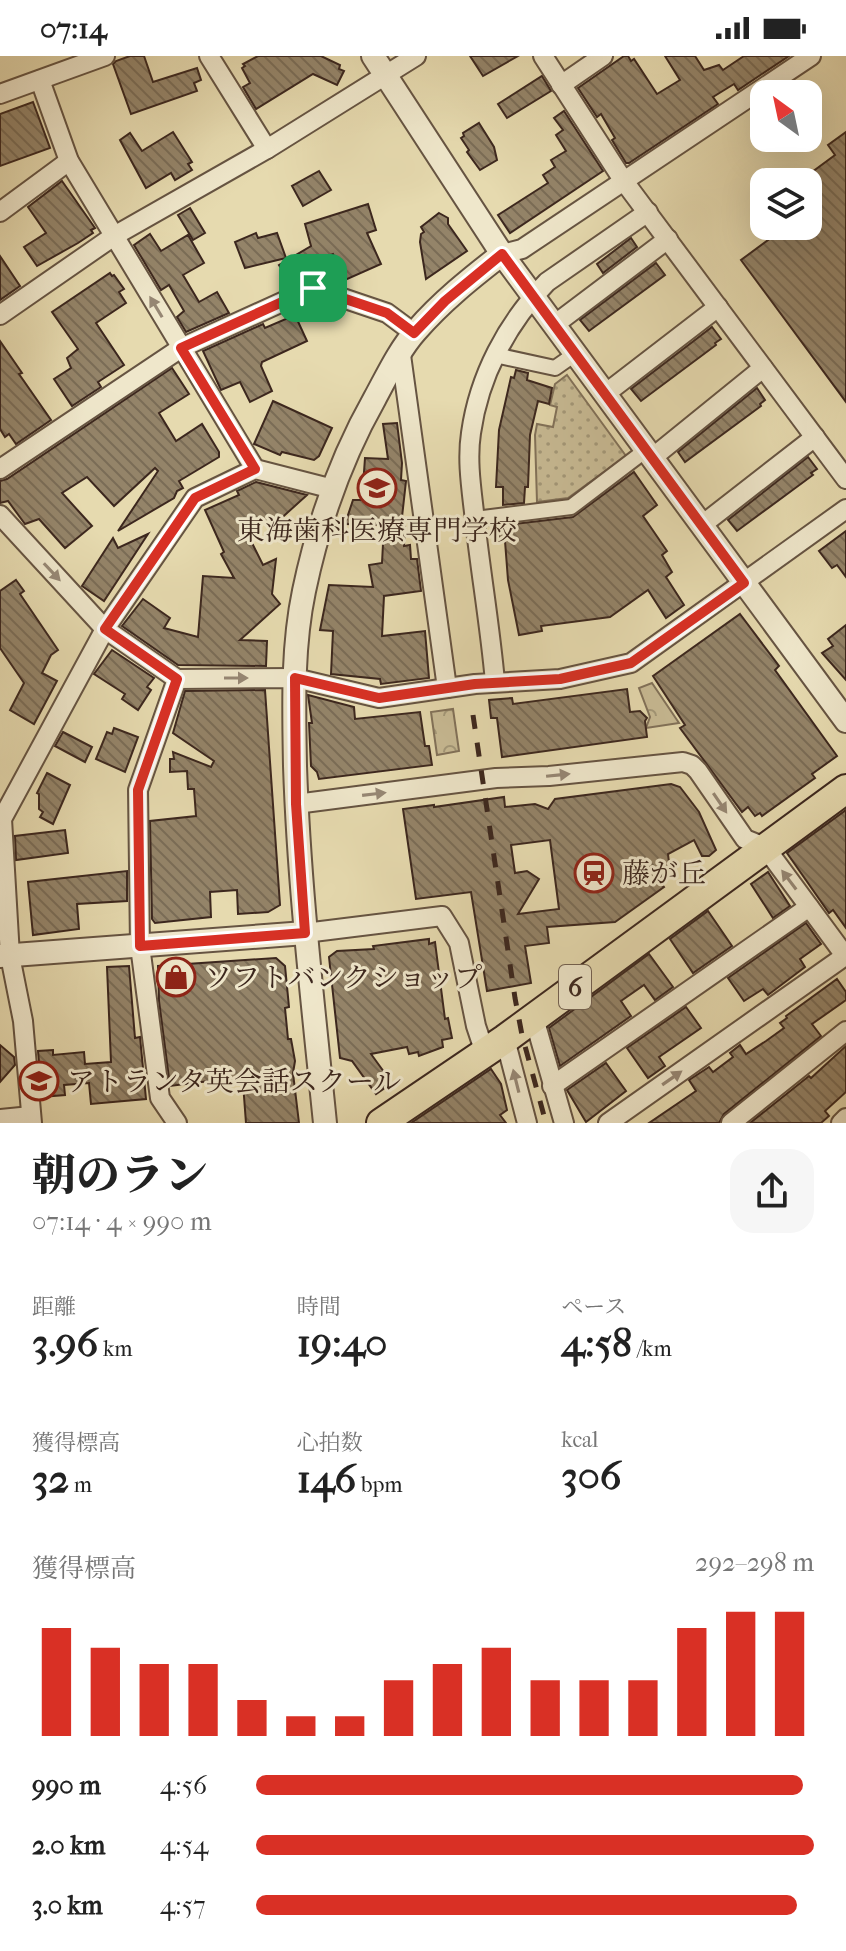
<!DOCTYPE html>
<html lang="ja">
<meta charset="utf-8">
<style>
body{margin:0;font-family:"IM FELL French Canon","Noto Serif JP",serif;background:#f6f6f6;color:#222;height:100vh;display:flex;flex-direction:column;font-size:30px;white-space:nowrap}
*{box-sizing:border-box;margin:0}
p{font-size:26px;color:#767676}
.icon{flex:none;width:44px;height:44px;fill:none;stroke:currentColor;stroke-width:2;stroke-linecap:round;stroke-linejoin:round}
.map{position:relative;height:1067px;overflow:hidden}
.side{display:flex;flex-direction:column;background:#fff;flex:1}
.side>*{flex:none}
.needle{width:52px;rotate:327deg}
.tools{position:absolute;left:750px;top:24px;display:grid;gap:16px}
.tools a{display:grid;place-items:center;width:72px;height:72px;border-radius:16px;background:#fff;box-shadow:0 8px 32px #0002;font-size:40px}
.pin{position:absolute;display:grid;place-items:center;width:68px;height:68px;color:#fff;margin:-34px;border-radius:16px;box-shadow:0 4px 12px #0006}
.round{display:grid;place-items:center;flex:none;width:84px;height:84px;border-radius:24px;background:#f6f6f6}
.overview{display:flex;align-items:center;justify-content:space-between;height:136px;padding:0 32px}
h1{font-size:44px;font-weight:800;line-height:60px}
.metrics{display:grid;grid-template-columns:repeat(3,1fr);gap:12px;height:136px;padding:8px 32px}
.metrics div{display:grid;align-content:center}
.metrics b{font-size:40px;font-weight:800}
.metrics small{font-size:22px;font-weight:400}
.metrics p{font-size:22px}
.chart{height:224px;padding:16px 32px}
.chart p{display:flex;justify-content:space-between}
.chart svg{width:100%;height:144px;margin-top:8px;stroke:#d93025;stroke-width:6}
ul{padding:0 32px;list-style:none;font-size:26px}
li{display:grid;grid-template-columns:128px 96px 1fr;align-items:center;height:60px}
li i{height:20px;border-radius:10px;background:#d93025}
.status{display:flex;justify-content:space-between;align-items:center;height:56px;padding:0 40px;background:#fff;direction:ltr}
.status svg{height:22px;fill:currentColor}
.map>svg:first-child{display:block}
.park{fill:url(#park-crowns);stroke:#82725a;stroke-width:2}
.garden{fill:url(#garden-dots);stroke:#82725a;stroke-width:2}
.building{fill:url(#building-back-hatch);stroke:#3c271e;stroke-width:2;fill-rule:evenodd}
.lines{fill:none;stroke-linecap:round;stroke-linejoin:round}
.pedestrian-casing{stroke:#665442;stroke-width:18}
.minor-casing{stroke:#665442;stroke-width:22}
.tertiary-casing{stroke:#665442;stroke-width:26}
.primary-casing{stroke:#3c271e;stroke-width:32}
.pedestrian{stroke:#efe7cb;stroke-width:14}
.minor{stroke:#efe7cb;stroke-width:18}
.tertiary{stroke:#efe7cb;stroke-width:22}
.primary{stroke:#e6daaf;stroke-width:28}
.rail{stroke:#3c271e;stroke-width:5;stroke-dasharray:14 14;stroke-linecap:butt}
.oneway{fill:#968774}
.route-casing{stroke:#fff;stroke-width:16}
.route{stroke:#d93025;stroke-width:10}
.labels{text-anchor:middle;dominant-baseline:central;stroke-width:6;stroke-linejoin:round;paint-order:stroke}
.shield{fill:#efe7cb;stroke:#726152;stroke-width:2}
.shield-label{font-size:26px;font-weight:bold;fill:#3c271e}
.poi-label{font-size:28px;fill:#3c271e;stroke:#efe7cb;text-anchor:start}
</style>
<div class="status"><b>07:14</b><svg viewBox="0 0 49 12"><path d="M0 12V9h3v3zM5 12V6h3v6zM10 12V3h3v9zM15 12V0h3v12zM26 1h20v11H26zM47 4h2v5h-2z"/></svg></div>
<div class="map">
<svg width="846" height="1067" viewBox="0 0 846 1067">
<defs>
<pattern id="park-crowns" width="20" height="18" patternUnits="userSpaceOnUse" patternTransform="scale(2)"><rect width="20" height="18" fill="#c9bc96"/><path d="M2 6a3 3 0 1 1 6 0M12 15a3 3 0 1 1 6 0" fill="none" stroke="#a4997a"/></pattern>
<pattern id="garden-dots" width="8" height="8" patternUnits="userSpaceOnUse" patternTransform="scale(2)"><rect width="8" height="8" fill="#c9bc96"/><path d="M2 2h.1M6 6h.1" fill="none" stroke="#a4997a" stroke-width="1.8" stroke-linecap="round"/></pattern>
<pattern id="building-back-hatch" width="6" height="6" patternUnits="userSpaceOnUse" patternTransform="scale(2)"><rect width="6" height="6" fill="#948469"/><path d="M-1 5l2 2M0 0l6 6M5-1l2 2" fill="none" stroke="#7a6c56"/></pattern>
</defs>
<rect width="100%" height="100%" fill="#e6daaf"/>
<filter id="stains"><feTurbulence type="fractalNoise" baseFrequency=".0025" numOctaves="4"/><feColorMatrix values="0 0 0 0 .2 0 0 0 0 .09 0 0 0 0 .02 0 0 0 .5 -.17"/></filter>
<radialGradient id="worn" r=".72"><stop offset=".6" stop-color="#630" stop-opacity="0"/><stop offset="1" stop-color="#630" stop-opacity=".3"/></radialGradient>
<g class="park">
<polygon points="652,627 679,667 646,672 650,661 639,632"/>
<polygon points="453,653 459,695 437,699 431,656"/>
</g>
<polygon class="garden" points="567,319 626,400 568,442 537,446 535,379 537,368 553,371 557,351 550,349 555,328"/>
<g class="building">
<polygon points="130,0 144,0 153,26 197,12 201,24 194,27 197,35 131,58 113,8 116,5"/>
<polygon points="258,0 321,0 340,9 339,13 344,15 337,29 313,18 256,53 243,31 250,27 242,12 245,10 243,8"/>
<polygon points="470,0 518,0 483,20"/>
<polygon points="624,0 628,0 631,5 634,3 657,38 680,24 665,0 695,0 704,14 719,9 723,14 744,0 789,0 738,34 734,28 713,41 718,48 629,107 626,107 612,84 615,82 601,58 597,61 578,32"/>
<polygon points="542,20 551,35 507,62 498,48"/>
<polygon points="33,46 50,92 0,110 0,58"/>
<polygon points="564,55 603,115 510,177 498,159 548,127 543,119 555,111 551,104 566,95 556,79 563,74 554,62"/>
<polygon points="479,67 494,91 497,104 480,114 467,96 469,94 461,82 464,80 463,77"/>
<polygon points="173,76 192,106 188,108 192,114 175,124 171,117 146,132 120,84 130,77 142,95"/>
<polygon points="846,76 846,346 741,204 787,170 808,170 808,119 835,99 828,89"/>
<polygon points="319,115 331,134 303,150 292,130"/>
<polygon points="62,125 95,172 91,174 93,177 78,187 37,210 24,191 46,177 28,151"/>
<polygon points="368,148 376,174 367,177 381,208 345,224 333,198 305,209 309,216 290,227 279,209 311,190 305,168"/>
<polygon points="190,152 205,177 193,184 178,159"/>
<polygon points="439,157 448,162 448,168 467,195 426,223 420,186 421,178 424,176 421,171"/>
<polygon points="256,177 258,182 277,177 286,202 245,212 235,186"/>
<polygon points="150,178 161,195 188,179 204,207 183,219 199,246 217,236 229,257 186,276 177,261 184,255 169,229 161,234 134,189"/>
<polygon points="631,182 637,191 603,217 597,208"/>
<polygon points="0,200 20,230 0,244"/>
<polygon points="656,207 665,219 589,275 580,264"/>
<polygon points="110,217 112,220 114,219 124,233 119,236 126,247 96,267 124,309 98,326 101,331 72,350 54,323 71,312 67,302 78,293 52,256"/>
<polygon points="295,259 307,285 262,306 261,310 272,335 250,346 240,326 221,334 203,295 263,268 265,272"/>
<polygon points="712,271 721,283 715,287 716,289 641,345 631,333"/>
<polygon points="0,285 22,317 19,318 51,364 16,388 9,378 5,381 0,373"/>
<polygon points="172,312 189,338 159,357 176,385 202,368 219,396 219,401 179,425 183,432 177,435 174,442 118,475 158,415 155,412 114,450 87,421 62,437 92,470 65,492 39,463 25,468 8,445 0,447 0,425 7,423"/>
<polygon points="516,314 528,317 527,324 552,332 549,348 538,345 530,379 528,431 525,431 524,447 503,449 503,431 496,431 499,374 511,321 514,322"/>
<polygon points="757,332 765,344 760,348 761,350 685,406 678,396"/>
<polygon points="273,345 332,372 319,400 314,404 282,396 280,399 254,388"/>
<polygon points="397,367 402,407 401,424 406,425 401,470 405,470 404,490 410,489 411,503 417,503 421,535 384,540 382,580 425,575 429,622 381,628 380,623 331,618 333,575 320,574 329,529 373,531 369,509 382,507 384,469 345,468 353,444 362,444 365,402 388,403 383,368"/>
<polygon points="808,401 817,413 811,417 813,419 737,475 728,464"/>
<polygon points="634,416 657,449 643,460 667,495 662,499 672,516 666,521 684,549 666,562 648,534 610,561 541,570 542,575 519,579 508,524 505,485 500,486 497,470 573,461"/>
<polygon points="256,426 307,439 276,467 241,465 263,509 276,503 272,538 280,548 240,584 267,585 266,610 178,609 122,570 143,543 170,562 164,572 198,581 203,520 234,522 221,498 224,496 205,454 239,439 237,435"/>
<polygon points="846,475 846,521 837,509 832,512 819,495"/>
<polygon points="148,478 104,545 82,530 113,482 118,492"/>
<polygon points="16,524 24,535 20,538 58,594 51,599 42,617 57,625 34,668 10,654 24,627 0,592 0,535"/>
<polygon points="740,558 779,610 775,614 837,700 812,718 815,722 762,760 760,757 755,760 748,751 742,756 680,672 685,669 653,620"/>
<polygon points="846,569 846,624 822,597 833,590 828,583"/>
<polygon points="112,594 154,622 147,631 151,634 138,654 122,643 125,638 94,618"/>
<polygon points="627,633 630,656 640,655 647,662 645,665 647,681 502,701 497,662 491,662 489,644 512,642 513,648"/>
<polygon points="265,634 280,849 268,856 238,858 237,834 210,836 211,861 155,867 152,863 150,765 196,760 194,733 188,733 187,715 170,716 170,703 174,703 173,696 211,711 214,705 173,677 185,635"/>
<polygon points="308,639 354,651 355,663 420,656 425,690 429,690 432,709 319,723 317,716 311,710 309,667 312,667"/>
<polygon points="114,672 138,681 125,716 96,703 107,676 112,678"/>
<polygon points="63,676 92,691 85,706 55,690"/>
<polygon points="47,717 70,729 53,768 40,761 43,756 39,753 39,738 37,737"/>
<path d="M671,728L680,731L699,756L716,794L709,800H702L694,784L668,798L670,815L658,823L664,831L615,866L547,871L549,887L525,890L531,927L487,935L471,836L416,843L403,753L434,749V751L504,741L505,751L535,748L548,753L555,743ZM550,784L559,853L518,858L539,823L527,815L515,817L511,789Z"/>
<polygon points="846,754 846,872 833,854 829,857 787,797"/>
<polygon points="65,774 68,797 16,804 15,780"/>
<polygon points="127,815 127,845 77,848 79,873 33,879 28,826"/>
<polygon points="768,816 790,850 773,862 751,828"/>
<polygon points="708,855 732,890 693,917 670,883"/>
<polygon points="806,867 821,888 800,903 805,911 768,939 763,933 744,945 728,922"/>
<polygon points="429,883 429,888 435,886 445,963 448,962 452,982 442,984 443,991 419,1000 418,996 409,998 407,991 371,998 392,1027 376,1038 352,1005 340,1002 329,901 337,895 374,893 373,890"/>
<polygon points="649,898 673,931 655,944 644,929 621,945 631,960 560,1010 549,972"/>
<polygon points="276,902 285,910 289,951 285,952 288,983 291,983 295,1005 293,1017 299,1067 246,1067 243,1027 210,1030 210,1025 170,1030 159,945 158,910"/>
<polygon points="129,910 135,982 140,981 146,1043 91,1048 89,1027 64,1029 65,1039 42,1041 38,995 53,994 53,999 84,996 85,1008 111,1006 107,911"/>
<polygon points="837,923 846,936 846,944 812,968 821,980 724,1058 719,1067 649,1067 696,1035 689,1024 709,1011 713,1016 733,1001 730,997 740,989 746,998 766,985 784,972 780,967 787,962 786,960"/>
<polygon points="686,951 701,972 659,1001 665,1010 648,1022 627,992"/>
<polygon points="0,989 14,1001 15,1009 0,1026"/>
<polygon points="846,990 846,1036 825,1055 829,1060 821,1067 750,1067 809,1020 811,1022"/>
<polygon points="606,1007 626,1035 586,1066 567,1034"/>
<polygon points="491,1013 501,1028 507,1054 500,1059 506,1067 411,1067"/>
</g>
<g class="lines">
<defs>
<g id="pedestrian">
<polyline points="495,299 555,312 575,298"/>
<polyline points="475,463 571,451 646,394"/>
</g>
<g id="minor">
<polyline points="209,0 267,93"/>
<polyline points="543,0 623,124 846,423"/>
<polyline points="40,24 69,105 255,413"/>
<polyline points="561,29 603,0"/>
<polyline points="0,38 105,0"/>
<polyline points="0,156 69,105"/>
<polyline points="502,198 522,193 811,0"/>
<polyline points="0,259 114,180 267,93 416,0"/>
<polyline points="554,269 668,183"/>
<polyline points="401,299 447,632"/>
<polyline points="605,338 718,251"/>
<polyline points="652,402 763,312"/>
<polyline points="0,413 181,292 313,232 387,257 414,277"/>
<polyline points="0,459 105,573 177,623 295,622 379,642 475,628 560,623 631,607 846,453"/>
<polyline points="702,469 815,381"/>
<path d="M495,626C490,569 480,513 474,456C471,430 467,403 471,377C479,320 507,267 547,226L648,156"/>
<polyline points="296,748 496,722 549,720 683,706 692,709 698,715 745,783 765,791 846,901"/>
<polyline points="305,877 442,860 459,887 476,970 485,997"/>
<polyline points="534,962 564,1067"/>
<polyline points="505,983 527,1067"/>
<polyline points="552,1030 809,851"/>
<polyline points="0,1063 31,1060"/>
<polyline points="32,1067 23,965 10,900 2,763 105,573 195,442 255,413 333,433"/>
<polyline points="177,1067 160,1042 140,890 138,734 177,623"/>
<polyline points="608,1067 845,900"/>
<polyline points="731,1067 846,975"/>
<polyline points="841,1067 846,1062"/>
</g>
<g id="tertiary">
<polyline points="373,0 502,198 846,665"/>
<polyline points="0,900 305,877"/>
<path d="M325,1067C313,948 299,830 295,710C294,652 292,592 304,535C318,468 341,402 375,342C387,320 399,294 416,275C441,246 471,222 502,198"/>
</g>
<polyline id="primary" points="381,1067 505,983 846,733"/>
</defs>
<use href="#pedestrian" class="pedestrian-casing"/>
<use href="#minor" class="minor-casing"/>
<use href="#tertiary" class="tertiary-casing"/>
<use href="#primary" class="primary-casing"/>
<use href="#pedestrian" class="pedestrian"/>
<use href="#minor" class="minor"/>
<use href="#tertiary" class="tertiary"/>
<use href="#primary" class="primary"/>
<polyline class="rail" points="473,659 515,942 522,979 546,1067"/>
</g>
<defs><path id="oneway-solid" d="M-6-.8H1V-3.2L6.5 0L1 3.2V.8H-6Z" transform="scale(2)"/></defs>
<g class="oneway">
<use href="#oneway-solid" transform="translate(156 251) rotate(-121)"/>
<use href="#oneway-solid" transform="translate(52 516) rotate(47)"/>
<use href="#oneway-solid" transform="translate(236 622)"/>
<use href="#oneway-solid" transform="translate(558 719) rotate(-6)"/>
<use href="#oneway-solid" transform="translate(374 738) rotate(-7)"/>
<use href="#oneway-solid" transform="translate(720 747) rotate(56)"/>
<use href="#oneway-solid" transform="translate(789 824) rotate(-127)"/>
<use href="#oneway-solid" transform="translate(672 1022) rotate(-35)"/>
<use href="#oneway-solid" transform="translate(516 1025) rotate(-104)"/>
</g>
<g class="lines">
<defs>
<polygon id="route" points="502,198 744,527 631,607 560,623 475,628 379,642 295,622 296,748 305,877 140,890 138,734 177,623 105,573 195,442 255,413 181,292 313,232 387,257 414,277 445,245"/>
</defs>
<use href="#route" class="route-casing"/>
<use href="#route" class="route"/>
</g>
<defs>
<symbol id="university-ring" viewBox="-11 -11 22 22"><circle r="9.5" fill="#efe7cb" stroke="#8f2418" stroke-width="1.5"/><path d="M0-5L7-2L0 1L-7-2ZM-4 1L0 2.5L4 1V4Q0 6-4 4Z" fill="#8f2418"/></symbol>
<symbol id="station-ring" viewBox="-11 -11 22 22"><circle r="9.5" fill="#efe7cb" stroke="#8f2418" stroke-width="1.5"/><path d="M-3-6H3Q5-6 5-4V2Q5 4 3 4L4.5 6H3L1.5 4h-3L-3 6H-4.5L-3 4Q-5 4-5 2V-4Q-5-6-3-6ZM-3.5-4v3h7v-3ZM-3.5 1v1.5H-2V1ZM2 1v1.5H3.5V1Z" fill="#8f2418"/></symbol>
<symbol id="shop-ring" viewBox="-11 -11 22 22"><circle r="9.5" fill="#efe7cb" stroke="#8f2418" stroke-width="1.5"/><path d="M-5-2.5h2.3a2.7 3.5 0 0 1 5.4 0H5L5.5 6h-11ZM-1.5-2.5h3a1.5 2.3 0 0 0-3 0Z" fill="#8f2418"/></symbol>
<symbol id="school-ring" viewBox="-11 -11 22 22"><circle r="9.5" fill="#efe7cb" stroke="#8f2418" stroke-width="1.5"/><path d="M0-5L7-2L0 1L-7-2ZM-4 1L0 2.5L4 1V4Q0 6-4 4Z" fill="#8f2418"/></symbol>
</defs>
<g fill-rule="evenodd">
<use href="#university-ring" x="355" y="410" width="44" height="44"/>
<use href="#station-ring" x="572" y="795" width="44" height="44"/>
<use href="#shop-ring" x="154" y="899" width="44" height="44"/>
<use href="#school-ring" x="17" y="1003" width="44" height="44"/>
</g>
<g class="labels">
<rect class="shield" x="559" y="909" width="32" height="44" rx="6"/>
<g class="shield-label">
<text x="575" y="931">6</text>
</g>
<g class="poi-label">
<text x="377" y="474" text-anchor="middle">東海歯科医療専門学校</text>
<text x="622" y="817">藤が丘</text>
<text x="204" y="921">ソフトバンクショップ</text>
<text x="67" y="1025">アトランタ英会話スクール</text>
</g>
</g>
<rect width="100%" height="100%" filter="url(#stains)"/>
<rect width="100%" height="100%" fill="url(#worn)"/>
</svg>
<div class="tools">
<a><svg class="needle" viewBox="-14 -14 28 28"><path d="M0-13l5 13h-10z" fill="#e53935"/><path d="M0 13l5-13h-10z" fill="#767676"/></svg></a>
<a><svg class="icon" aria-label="layers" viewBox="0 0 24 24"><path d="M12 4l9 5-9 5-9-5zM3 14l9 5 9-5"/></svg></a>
</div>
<div class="pin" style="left:313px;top:232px;background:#1e9e55"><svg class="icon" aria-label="arrive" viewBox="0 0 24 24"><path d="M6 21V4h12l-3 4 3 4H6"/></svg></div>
</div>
<section class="side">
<div class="overview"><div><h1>朝のラン</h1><p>07:14 · 4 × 990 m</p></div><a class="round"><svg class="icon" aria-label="share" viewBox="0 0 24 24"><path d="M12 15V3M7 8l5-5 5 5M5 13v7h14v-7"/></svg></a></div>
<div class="metrics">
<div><p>距離</p><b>3.96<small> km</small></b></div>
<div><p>時間</p><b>19:40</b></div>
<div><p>ペース</p><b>4:58<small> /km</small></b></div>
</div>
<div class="metrics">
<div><p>獲得標高</p><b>32<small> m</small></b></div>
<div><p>心拍数</p><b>146<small> bpm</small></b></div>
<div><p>kcal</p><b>306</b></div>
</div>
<div class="chart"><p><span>獲得標高</span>292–298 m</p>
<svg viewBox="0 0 160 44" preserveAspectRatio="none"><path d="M5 44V11M15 44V17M25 44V22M35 44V22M45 44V33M55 44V38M65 44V38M75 44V27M85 44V22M95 44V17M105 44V27M115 44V27M125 44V27M135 44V11M145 44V6M155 44V6"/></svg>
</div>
<ul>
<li><b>990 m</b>4:56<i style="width:98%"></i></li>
<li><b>2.0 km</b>4:54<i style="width:100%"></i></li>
<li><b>3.0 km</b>4:57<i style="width:97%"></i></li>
</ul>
</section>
